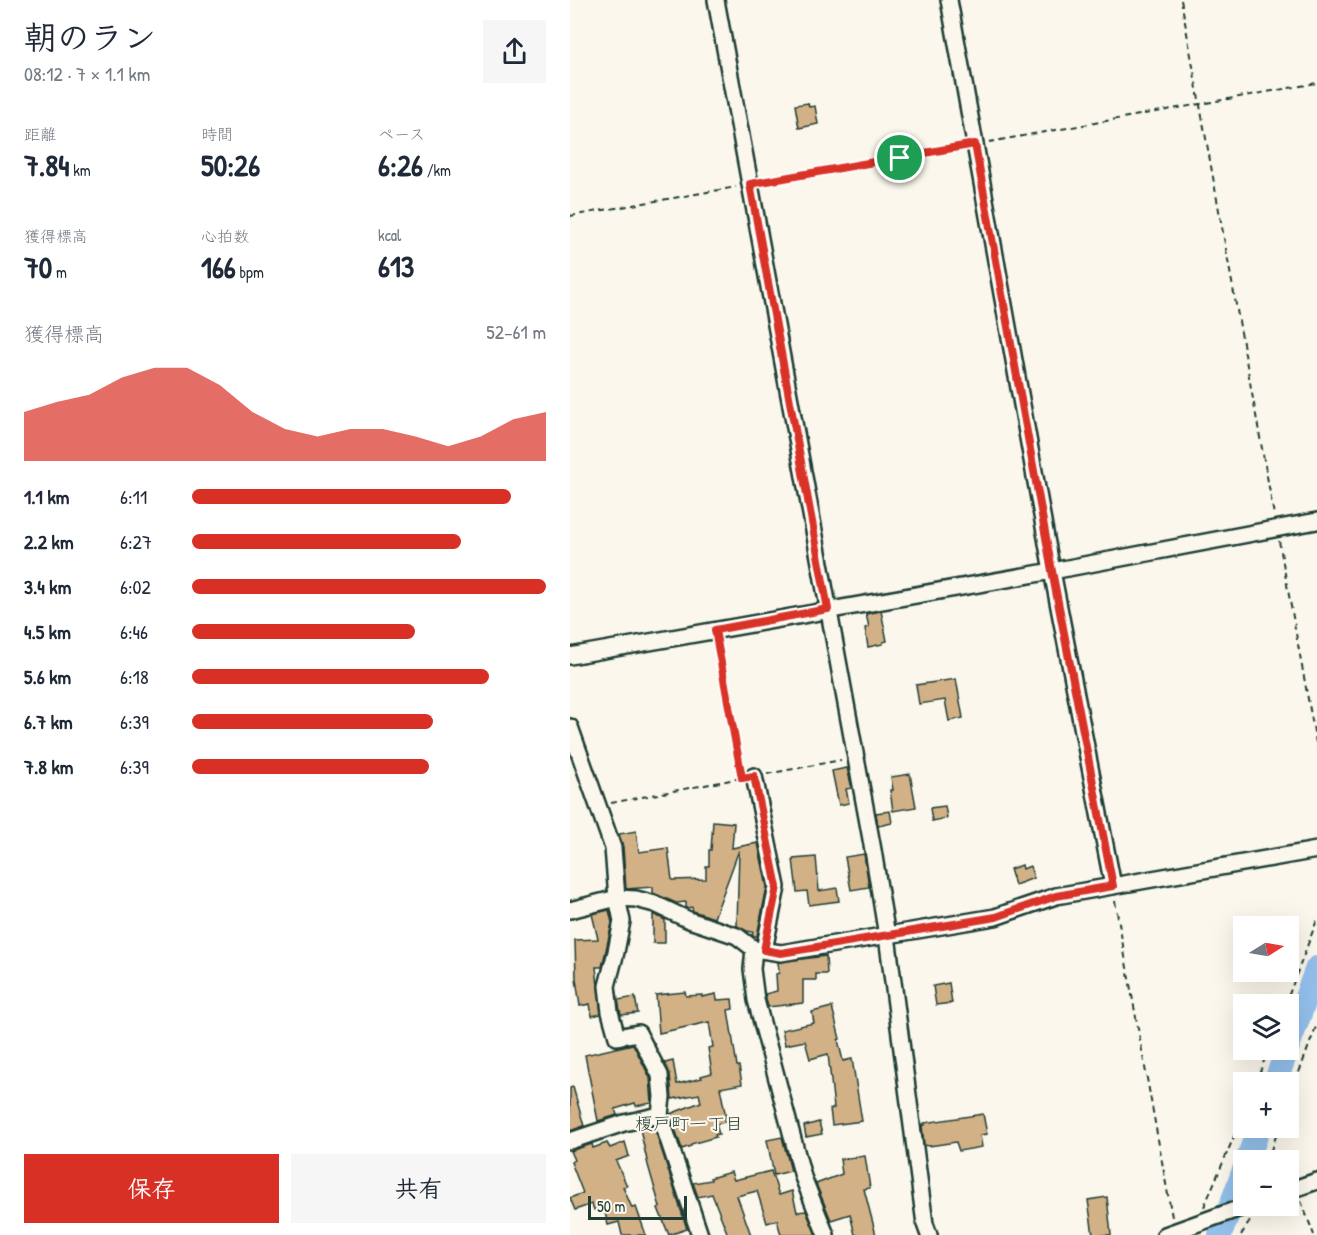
<!DOCTYPE html>
<html lang="ja">
<meta charset="utf-8">
<style>
body{margin:0;font-family:"Patrick Hand","Klee One",sans-serif;background:#f6f6f7;color:#1f2937;height:100vh;display:flex;flex-direction:column;font-size:22px;white-space:nowrap}
*{box-sizing:border-box;margin:0}
p{font-size:20px;color:#747a83}
.icon{flex:none;width:33px;height:33px;fill:none;stroke:currentColor;stroke-width:2;stroke-linecap:round;stroke-linejoin:round}
.map{position:relative;flex:1;overflow:hidden}
.sheet{display:flex;flex-direction:column;background:#fff;width:570px}
.sheet>*{flex:none}
.needle{width:39px;rotate:79deg}
.controls{position:absolute;left:663px;top:916px;display:grid;gap:12px}
.controls a{display:grid;place-items:center;width:66px;height:66px;border-radius:0px;background:#fff;box-shadow:0 6px 24px #0002;font-size:30px}
.scale{position:absolute;left:18px;bottom:15px;width:99px;box-sizing:border-box;padding-left:6px;border:3px solid #1f3d34;border-top:0;font-size:16px;line-height:21px;white-space:nowrap;color:#1f3d34;-webkit-text-stroke:4px #fbf7ec;paint-order:stroke}
.pin{position:absolute;display:grid;place-items:center;width:51px;height:51px;color:#fff;margin:-26px;border:3px solid #fff;border-radius:50%;box-shadow:0 2px 6px #0007}
.round{display:grid;place-items:center;flex:none;width:63px;height:63px;border-radius:0px;background:#f6f6f7}
.head{display:flex;align-items:center;justify-content:space-between;height:102px;padding:0 24px}
h1{font-size:33px;font-weight:800;line-height:45px}
.figures{display:grid;grid-template-columns:repeat(3,1fr);gap:9px;height:102px;padding:6px 24px}
.figures div{display:grid;align-content:center}
.figures b{font-size:30px;font-weight:800}
.figures small{font-size:16px;font-weight:400}
.figures p{font-size:16px}
.chart{height:168px;padding:12px 24px}
.chart p{display:flex;justify-content:space-between}
.chart svg{width:100%;height:108px;margin-top:6px;fill:#d93025;opacity:.7}
.button{display:flex;gap:12px;margin-top:auto;padding:12px 24px}
.button a{flex:1;height:69px;border-radius:0px;background:#d93025;color:#fff;font-size:24px;font-weight:800;line-height:69px;text-align:center}
.button a+a{background:#f6f6f7;color:#1f2937}
ul{padding:0 24px;list-style:none;font-size:20px}
li{display:grid;grid-template-columns:96px 72px 1fr;align-items:center;height:45px}
li i{height:15px;border-radius:8px;background:#d93025}
main{display:flex;flex:1;min-height:0}
.map>svg:first-child{display:block}
.lines{fill:none;stroke-linecap:round;stroke-linejoin:round}
.river{stroke:#92bfeb;stroke-width:24}
.building{fill:#d3b186;stroke:#1f3d34;stroke-width:1.5}
.minor-casing{stroke:#1f3d34;stroke-width:20}
.path{stroke:#1f3d34;stroke-width:2;stroke-dasharray:6 4.5;stroke-linecap:butt}
.minor{stroke:#fbf7ec;stroke-width:15}
.route-casing{stroke:#fff;stroke-width:12}
.route{stroke:#d93025;stroke-width:8}
.labels{text-anchor:middle;dominant-baseline:central;stroke-width:4.5;stroke-linejoin:round;paint-order:stroke}
.neighbourhood-label{font-size:18px;fill:#1f3d34;stroke:#fbf7ec}
</style>
<main>
<section class="sheet">
<div class="head"><div><h1>朝のラン</h1><p>08:12 · 7 × 1.1 km</p></div><a class="round"><svg class="icon" aria-label="share" viewBox="0 0 24 24"><path d="M12 15V3M7 8l5-5 5 5M5 13v7h14v-7"/></svg></a></div>
<div class="figures">
<div><p>距離</p><b>7.84<small> km</small></b></div>
<div><p>時間</p><b>50:26</b></div>
<div><p>ペース</p><b>6:26<small> /km</small></b></div>
</div>
<div class="figures">
<div><p>獲得標高</p><b>70<small> m</small></b></div>
<div><p>心拍数</p><b>166<small> bpm</small></b></div>
<div><p>kcal</p><b>613</b></div>
</div>
<div class="chart"><p><span>獲得標高</span>52–61 m</p>
<svg viewBox="0 0 160 44" preserveAspectRatio="none"><path d="M0 44V24L10 20L20 17L30 10L40 6L50 6L60 13L70 24L80 31L90 34L100 31L110 31L120 34L130 38L140 34L150 27L160 24V44z"/></svg>
</div>
<ul>
<li><b>1.1 km</b>6:11<i style="width:90%"></i></li>
<li><b>2.2 km</b>6:27<i style="width:76%"></i></li>
<li><b>3.4 km</b>6:02<i style="width:100%"></i></li>
<li><b>4.5 km</b>6:46<i style="width:63%"></i></li>
<li><b>5.6 km</b>6:18<i style="width:84%"></i></li>
<li><b>6.7 km</b>6:39<i style="width:68%"></i></li>
<li><b>7.8 km</b>6:39<i style="width:67%"></i></li>
</ul>
<div class="button"><a>保存</a><a>共有</a></div>
</section>
<div class="map">
<svg width="747" height="1235" viewBox="0 0 747 1235">
<rect width="100%" height="100%" fill="#fbf7ec"/>
<filter id="ink" filterUnits="userSpaceOnUse"><feTurbulence type="fractalNoise" baseFrequency=".0167" numOctaves="2"/><feDisplacementMap in="SourceGraphic" scale="12" xChannelSelector="R" yChannelSelector="G"/><feConvolveMatrix kernelMatrix="1 2 1 2 8 2 1 2 1" color-interpolation-filters="sRGB"/></filter>
<g filter="url(#ink)">
<g class="lines">
<g class="river">
<polyline points="718,1046 747,968"/>
<polyline points="705,1083 717,1050"/>
<polyline points="677,1161 689,1128"/>
<polyline points="650,1235 674,1170"/>
</g>
</g>
<g class="building">
<polygon points="238,103 239,107 245,106 248,124 229,128 225,105"/>
<polygon points="311,611 317,641 313,642 313,644 298,647 295,628 299,627 296,614"/>
<polygon points="386,679 393,718 379,721 375,700 349,704 346,685"/>
<polygon points="277,768 282,788 276,789 279,803 269,805 262,771"/>
<polygon points="340,774 346,807 323,811 320,790 323,790 321,777"/>
<polygon points="375,806 377,818 362,821 360,808"/>
<polygon points="320,811 322,823 308,826 306,813"/>
<polygon points="143,821 164,823 162,848 188,843 197,887 187,936 182,936 183,932 177,931 167,926 169,850 144,918 123,911 122,907 116,908 116,902 106,903 83,893 83,887 56,889 53,847 49,834 66,831 69,852 98,848 102,880 136,879 136,866 139,866 139,850 141,850"/>
<polygon points="294,854 299,887 281,890 275,857"/>
<polygon points="246,857 249,891 267,888 269,901 239,905 237,891 227,892 223,859"/>
<polygon points="452,865 453,869 460,866 464,878 445,885 440,869"/>
<polygon points="39,910 42,923 36,950 32,967 26,967 31,1014 22,1016 20,1004 10,1006 6,979 5,940 28,939 22,914"/>
<polygon points="83,914 95,920 95,943 83,943"/>
<polygon points="256,956 257,974 246,974 246,980 233,980 233,1003 198,1007 195,994 207,991 206,974 209,973 208,962"/>
<polygon points="379,983 382,1003 366,1005 363,986"/>
<polygon points="115,992 116,996 132,995 132,997 146,994 147,1000 162,999 163,1009 158,1010 167,1066 169,1066 172,1084 150,1088 156,1117 154,1117 155,1122 146,1124 149,1134 145,1135 146,1137 121,1144 121,1146 112,1149 100,1114 131,1102 129,1094 102,1099 100,1074 95,1063 103,1061 107,1084 132,1078 131,1076 142,1073 138,1048 143,1047 139,1022 89,1033 86,995"/>
<polygon points="65,997 68,1013 51,1015 48,1000"/>
<polygon points="262,1007 270,1039 268,1040 273,1061 282,1059 292,1121 262,1125 260,1109 264,1108 258,1054 240,1059 235,1041 215,1045 212,1030 244,1023 242,1012"/>
<polygon points="63,1044 80,1078 82,1103 66,1106 65,1103 45,1109 47,1115 28,1121 15,1055"/>
<polygon points="3,1087 14,1126 0,1131 0,1088"/>
<polygon points="413,1114 417,1134 410,1135 412,1147 389,1151 386,1142 359,1146 354,1145 352,1125 355,1125 354,1123"/>
<polygon points="249,1122 252,1134 236,1137 234,1126"/>
<polygon points="84,1126 117,1229 99,1235 88,1208 90,1207 78,1165 70,1129"/>
<polygon points="212,1137 221,1171 204,1175 197,1140"/>
<polygon points="55,1142 59,1156 46,1161 57,1186 53,1187 62,1208 66,1207 76,1235 52,1235 49,1222 38,1225 34,1208 24,1210 22,1204 5,1210 0,1198 13,1193 1,1162 4,1160 0,1151 22,1144 23,1148 37,1143 40,1148"/>
<polygon points="295,1156 300,1188 294,1189 306,1235 285,1235 280,1214 261,1220 246,1184 272,1174 270,1159"/>
<polygon points="201,1171 209,1195 222,1191 227,1212 236,1211 246,1235 211,1235 207,1220 197,1223 187,1191 167,1196 181,1235 158,1235 142,1194 128,1197 123,1183 141,1180 140,1178 161,1172 164,1180"/>
<polygon points="537,1197 541,1235 523,1235 518,1200"/>
</g>
<g class="lines">
<defs>
<g id="minor">
<polyline points="146,0 303,850 317,936 355,1224 359,1235"/>
<polyline points="379,0 482,571 543,886"/>
<polyline points="0,656 482,571 747,521"/>
<polyline points="0,727 43,848 47,898 52,921 46,952 37,986 40,1012 47,1037 68,1033 90,1075 92,1097 90,1115 130,1235"/>
<polyline points="184,776 207,887 194,950"/>
<polyline points="0,910 47,898 66,899 85,904 119,920 167,936 184,949 211,953 425,917 486,896 747,850"/>
<polyline points="184,949 182,969 186,1000 233,1177 256,1235"/>
<polyline points="0,1141 54,1123 90,1115"/>
<polyline points="718,1191 747,1181"/>
<polyline points="595,1235 676,1206"/>
</g>
</defs>
<use href="#minor" class="minor-casing"/>
<g class="path">
<polyline points="611,0 704,515"/>
<polyline points="419,142 747,83"/>
<polyline points="195,182 390,147"/>
<polyline points="0,216 166,187"/>
<polyline points="709,541 747,748"/>
<polyline points="148,644 171,771"/>
<polyline points="197,774 271,760"/>
<polyline points="41,803 171,778"/>
<polyline points="545,901 602,1217"/>
<polyline points="715,1005 747,920"/>
<polyline points="686,1083 698,1050"/>
<polyline points="718,1102 747,1024"/>
<polyline points="697,1161 709,1128"/>
<polyline points="731,1201 744,1235"/>
<polyline points="634,1207 674,1113"/>
<polyline points="671,1235 680,1221"/>
</g>
<use href="#minor" class="minor"/>
</g>
</g>
<g class="lines" filter="url(#ink)">
<defs>
<polygon id="route" points="405,144 482,571 543,886 486,896 426,917 211,953 194,950 207,887 184,776 172,778 145,630 258,609 180,184"/>
</defs>
<use href="#route" class="route-casing"/>
<use href="#route" class="route"/>
</g>
<g class="labels">
<g class="neighbourhood-label">
<text x="119" y="1123">榎戸町一丁目</text>
</g>
</g>
</svg>
<div class="controls">
<a><svg class="needle" viewBox="-14 -14 28 28"><path d="M0-13l5 13h-10z" fill="#e53935"/><path d="M0 13l5-13h-10z" fill="#747a83"/></svg></a>
<a><svg class="icon" aria-label="layers" viewBox="0 0 24 24"><path d="M12 4l9 5-9 5-9-5zM3 14l9 5 9-5"/></svg></a>
<a>+</a>
<a>−</a>
</div>
<div class="scale">50 m</div>
<div class="pin" style="left:330px;top:158px;background:#1e9e55"><svg class="icon" aria-label="arrive" viewBox="0 0 24 24"><path d="M6 21V4h12l-3 4 3 4H6"/></svg></div>
</div>
</main>
